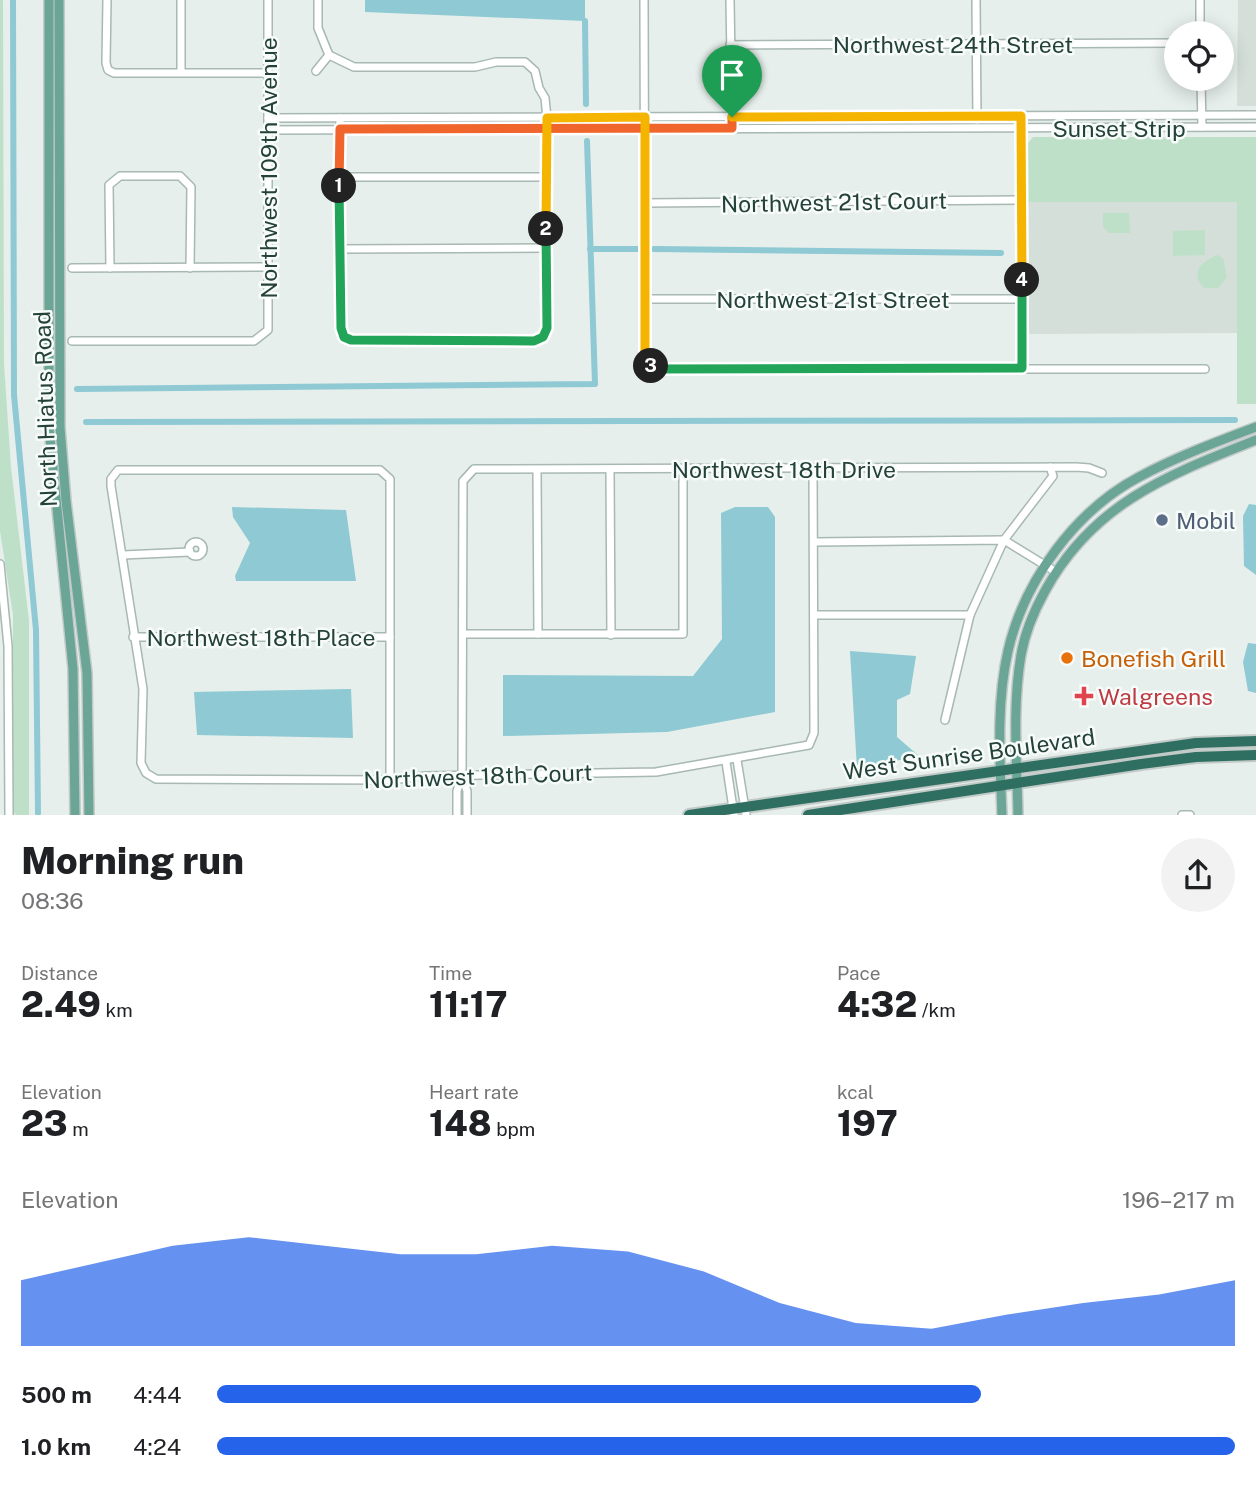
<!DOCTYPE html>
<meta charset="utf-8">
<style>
body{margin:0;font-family:"Public Sans",sans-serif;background:#f2f2f2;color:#202124;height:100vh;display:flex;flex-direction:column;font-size:26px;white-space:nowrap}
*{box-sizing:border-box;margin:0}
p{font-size:23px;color:#757577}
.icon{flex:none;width:38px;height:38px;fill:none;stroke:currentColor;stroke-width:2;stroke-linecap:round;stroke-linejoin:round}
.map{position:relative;height:815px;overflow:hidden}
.side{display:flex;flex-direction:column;background:#fff;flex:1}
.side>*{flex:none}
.buttons{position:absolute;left:1164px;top:21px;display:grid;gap:14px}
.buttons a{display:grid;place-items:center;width:70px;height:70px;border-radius:50%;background:#fff;box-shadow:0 4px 18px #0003;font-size:35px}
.pin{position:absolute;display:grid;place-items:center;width:60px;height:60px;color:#fff;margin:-72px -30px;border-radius:50% 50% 50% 0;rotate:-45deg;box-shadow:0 0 7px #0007}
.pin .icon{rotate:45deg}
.km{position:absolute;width:35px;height:35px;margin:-18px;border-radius:50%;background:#222;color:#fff;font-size:19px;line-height:35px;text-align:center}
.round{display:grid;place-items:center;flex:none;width:74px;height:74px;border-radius:37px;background:#f2f2f2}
.head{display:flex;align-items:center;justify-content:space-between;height:119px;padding:0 21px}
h1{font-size:38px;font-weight:800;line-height:52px}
.stats{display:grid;grid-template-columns:repeat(3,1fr);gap:10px;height:119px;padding:7px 21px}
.stats div{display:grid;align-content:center}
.stats b{font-size:35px;font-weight:800}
.stats small{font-size:19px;font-weight:400}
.stats p{font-size:19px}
.chart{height:196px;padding:14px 21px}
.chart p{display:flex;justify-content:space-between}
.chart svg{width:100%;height:126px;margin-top:7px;fill:#2563eb;opacity:.7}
ul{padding:0 21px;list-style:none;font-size:23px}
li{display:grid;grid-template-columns:112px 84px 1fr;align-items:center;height:52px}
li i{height:18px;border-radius:9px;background:#2563eb}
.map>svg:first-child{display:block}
.built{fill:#d4dfda}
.green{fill:#bfe0c8}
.water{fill:#8ec9d4}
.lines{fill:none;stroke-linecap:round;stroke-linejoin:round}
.canal{stroke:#8ec9d4;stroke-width:6}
.minor-casing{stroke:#a8b8b2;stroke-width:10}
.major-casing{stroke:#c2cac8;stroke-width:12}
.highway-casing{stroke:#c2cac8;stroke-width:14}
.minor{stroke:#fff;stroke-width:7}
.major{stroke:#6aa596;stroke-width:9}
.highway{stroke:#2f6f62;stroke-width:10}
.split-1-casing{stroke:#fff;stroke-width:14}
.split-2-casing{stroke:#fff;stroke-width:14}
.split-3-casing{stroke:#fff;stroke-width:14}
.split-4-casing{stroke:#fff;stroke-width:14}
.split-5-casing{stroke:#fff;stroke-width:14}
.split-1{stroke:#f0652b;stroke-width:9}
.split-2{stroke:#22a559;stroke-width:9}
.split-3{stroke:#f5b400;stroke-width:9}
.split-4{stroke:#22a559;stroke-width:9}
.split-5{stroke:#f5b400;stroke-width:9}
.service-dot{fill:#5c6f8a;stroke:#f7fbf9;stroke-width:2.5}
.food-dot{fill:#e8710a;stroke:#f7fbf9;stroke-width:2.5}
.health-dot{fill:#e0444e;stroke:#f7fbf9;stroke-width:2.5}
.labels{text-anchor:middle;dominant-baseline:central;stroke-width:5;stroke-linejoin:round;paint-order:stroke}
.street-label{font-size:23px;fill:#24423a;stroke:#f7fbf9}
.service-label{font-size:23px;fill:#4e5e75;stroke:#f7fbf9;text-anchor:start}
.food-label{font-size:23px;fill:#c56008;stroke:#f7fbf9;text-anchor:start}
.health-label{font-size:23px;fill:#be3a42;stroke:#f7fbf9;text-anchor:start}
</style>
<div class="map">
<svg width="1256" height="815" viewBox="0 0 1256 815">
<rect width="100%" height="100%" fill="#e6efeb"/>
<g class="built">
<polygon points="1238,0 1256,0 1256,106 1237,106"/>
<polygon points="1028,202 1237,202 1237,333 1028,334"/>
</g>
<g class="green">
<polygon points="0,0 3,0 4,364 11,467 29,621 29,815 16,815 12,810 13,615 0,531"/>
<polygon points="1033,137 1256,137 1256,404 1237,404 1237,202 1028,202 1028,143"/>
<polygon points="1103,213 1129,213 1130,233 1109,233 1103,227"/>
<polygon points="1205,230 1205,255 1173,256 1173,231"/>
<path d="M1217,255L1223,258L1227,277L1218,288H1204C1189,272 1202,262 1217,255Z"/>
</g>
<g class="water">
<polygon points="365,0 585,0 585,21 365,12"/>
<polygon points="1249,504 1256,505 1256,575 1244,566 1243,516"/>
<polygon points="232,507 346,510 356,581 236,581 235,576 250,543 233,517"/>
<polygon points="735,507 768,507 775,517 775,712 667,732 503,736 503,675 693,676 722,639 721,513"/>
<polygon points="1248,643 1256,644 1256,693 1248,691 1243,662"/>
<polygon points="850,651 916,656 910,694 897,700 897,737 919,756 857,769"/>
<polygon points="351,689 353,738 197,735 194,692"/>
</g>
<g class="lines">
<g class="canal">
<polyline points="13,0 14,395 36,630 38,813"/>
<polyline points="585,21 586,104"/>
<polyline points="590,249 638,249"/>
<polyline points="654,249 1001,253"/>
<polyline points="77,389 595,384 587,141"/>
<polyline points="86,422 1235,420"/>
</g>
<defs>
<g id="minor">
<polyline points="107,0 106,63 108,70 114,73 268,73"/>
<polyline points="181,0 181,72"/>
<polyline points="644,0 645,357 649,365 658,369 1205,369"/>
<polyline points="730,0 732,121"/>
<polyline points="976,0 977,120"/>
<polyline points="1200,0 1200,33"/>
<polyline points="730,45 1176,43"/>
<polyline points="329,55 354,67 475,67 496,62 525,62 535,71 539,88 545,98 547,118 547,328 543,337 534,341 351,340 344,337 340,328 340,118"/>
<polyline points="316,71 329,55 318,28 318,0"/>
<polyline points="1201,79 1202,127"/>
<polyline points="268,118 1256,115"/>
<polyline points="1021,124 1022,368"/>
<polyline points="268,130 1256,127"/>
<polyline points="339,177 546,177"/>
<polyline points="645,203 1022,200"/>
<polyline points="340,249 546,248"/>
<polyline points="72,268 268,267"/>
<polyline points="110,268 109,185 120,176 180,176 191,187 190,268"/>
<polyline points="645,299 1022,299"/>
<polyline points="72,341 254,341 268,330 268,0"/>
<polyline points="537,470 538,634"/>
<polyline points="610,470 611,635"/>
<circle cx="196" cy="549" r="7"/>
<polyline points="814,542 1004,540 1056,572"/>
<polyline points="123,555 190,552"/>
<polyline points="0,564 8,646 9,815"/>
<polyline points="814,615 970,615"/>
<polyline points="464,634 683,634 683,470"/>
<polyline points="133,637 390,637"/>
<polyline points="945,720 970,615 1004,540 1053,476 1050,467"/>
<polyline points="737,760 746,815"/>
<polyline points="726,762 734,815"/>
<polyline points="462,776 467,791 467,815"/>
<polyline points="390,780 390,479 380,470 118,470 111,479 111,486 143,689 141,763 146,773 156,779 390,780 426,776 656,772 809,745 814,733 813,470"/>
<polyline points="457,815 457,791 462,776 463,481 474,469 1076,467 1089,468 1102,473"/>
<polyline points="1182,815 1190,815"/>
</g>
<g id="major">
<polyline points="49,0 49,428 73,669 75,815"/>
<polyline points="59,0 60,427 66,501 87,673 89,815"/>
<path d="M1002,815C1000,762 996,703 1008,651C1024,581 1075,511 1139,477C1176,457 1216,442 1256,427"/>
<path d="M1018,815C1017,762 1012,708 1021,655C1025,632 1034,611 1045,591C1093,503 1168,475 1256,440"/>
</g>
<g id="highway">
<polyline points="689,815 1196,743 1256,741"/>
<polyline points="808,815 1141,764 1196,757 1256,755"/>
</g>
</defs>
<use href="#minor" class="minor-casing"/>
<use href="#major" class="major-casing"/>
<use href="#highway" class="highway-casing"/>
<use href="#minor" class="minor"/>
<use href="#major" class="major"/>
<use href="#highway" class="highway"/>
</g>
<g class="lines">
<defs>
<polyline id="split-1" points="339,186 340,129 732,128 732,117"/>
<polyline id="split-2" points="339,186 341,328 344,337 351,340 534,341 543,337 547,328 546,229"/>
<polyline id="split-3" points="546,229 547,118 645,117 645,357 651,366"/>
<polyline id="split-4" points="651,366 658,369 1022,368 1022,280"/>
<polyline id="split-5" points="732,117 1021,116 1022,280"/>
</defs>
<use href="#split-1" class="split-1-casing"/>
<use href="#split-2" class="split-2-casing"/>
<use href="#split-3" class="split-3-casing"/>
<use href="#split-4" class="split-4-casing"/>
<use href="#split-5" class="split-5-casing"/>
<use href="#split-1" class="split-1"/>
<use href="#split-2" class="split-2"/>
<use href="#split-3" class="split-3"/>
<use href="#split-4" class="split-4"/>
<use href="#split-5" class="split-5"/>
</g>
<circle class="service-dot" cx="1162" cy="520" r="7"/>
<circle class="food-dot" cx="1067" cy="658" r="7"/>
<path class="health-dot" d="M1080.5 685.5h7v7h7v7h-7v7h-7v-7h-7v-7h7z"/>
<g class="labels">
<g class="street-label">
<text x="953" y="44">Northwest 24th Street</text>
<text x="1119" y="128">Sunset Strip</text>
<text transform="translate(268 168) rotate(-90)">Northwest 109th Avenue</text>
<text transform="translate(834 202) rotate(-1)">Northwest 21st Court</text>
<text x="833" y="299">Northwest 21st Street</text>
<text transform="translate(45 409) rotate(-92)">North Hiatus Road</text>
<text x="784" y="469">Northwest 18th Drive</text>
<text x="261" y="637">Northwest 18th Place</text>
<text transform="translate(969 754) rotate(-8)">West Sunrise Boulevard</text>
<text transform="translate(478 776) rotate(-2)">Northwest 18th Court</text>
</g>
<g class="service-label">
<text x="1176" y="520">Mobil</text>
</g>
<g class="food-label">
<text x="1081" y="658">Bonefish Grill</text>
</g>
<g class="health-label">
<text x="1098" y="696">Walgreens</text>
</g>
</g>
</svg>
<div class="buttons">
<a><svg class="icon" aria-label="locate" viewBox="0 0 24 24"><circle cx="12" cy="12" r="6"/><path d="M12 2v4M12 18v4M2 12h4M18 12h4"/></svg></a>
</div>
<div class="pin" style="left:732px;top:117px;background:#1e9e55"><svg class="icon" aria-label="arrive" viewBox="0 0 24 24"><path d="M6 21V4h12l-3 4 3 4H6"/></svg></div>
<b class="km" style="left:339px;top:186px">1</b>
<b class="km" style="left:546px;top:229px">2</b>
<b class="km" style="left:651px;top:366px">3</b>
<b class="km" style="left:1022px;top:280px">4</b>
</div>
<section class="side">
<div class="head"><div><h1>Morning run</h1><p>08:36</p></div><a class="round"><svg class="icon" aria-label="share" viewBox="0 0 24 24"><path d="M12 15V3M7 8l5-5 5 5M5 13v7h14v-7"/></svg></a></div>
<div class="stats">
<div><p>Distance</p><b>2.49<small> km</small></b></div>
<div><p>Time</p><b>11:17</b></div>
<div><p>Pace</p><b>4:32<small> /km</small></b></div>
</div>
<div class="stats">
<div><p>Elevation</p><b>23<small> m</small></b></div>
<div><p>Heart rate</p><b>148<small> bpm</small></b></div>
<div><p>kcal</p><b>197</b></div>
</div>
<div class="chart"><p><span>Elevation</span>196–217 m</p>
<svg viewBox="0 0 160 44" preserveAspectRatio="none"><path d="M0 44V21L10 15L20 9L30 6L40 9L50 12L60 12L70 9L80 11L90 18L100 29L110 36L120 38L130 33L140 29L150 26L160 21V44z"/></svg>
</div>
<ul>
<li><b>500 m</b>4:44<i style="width:75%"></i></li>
<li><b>1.0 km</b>4:24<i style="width:100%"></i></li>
</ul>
</section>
